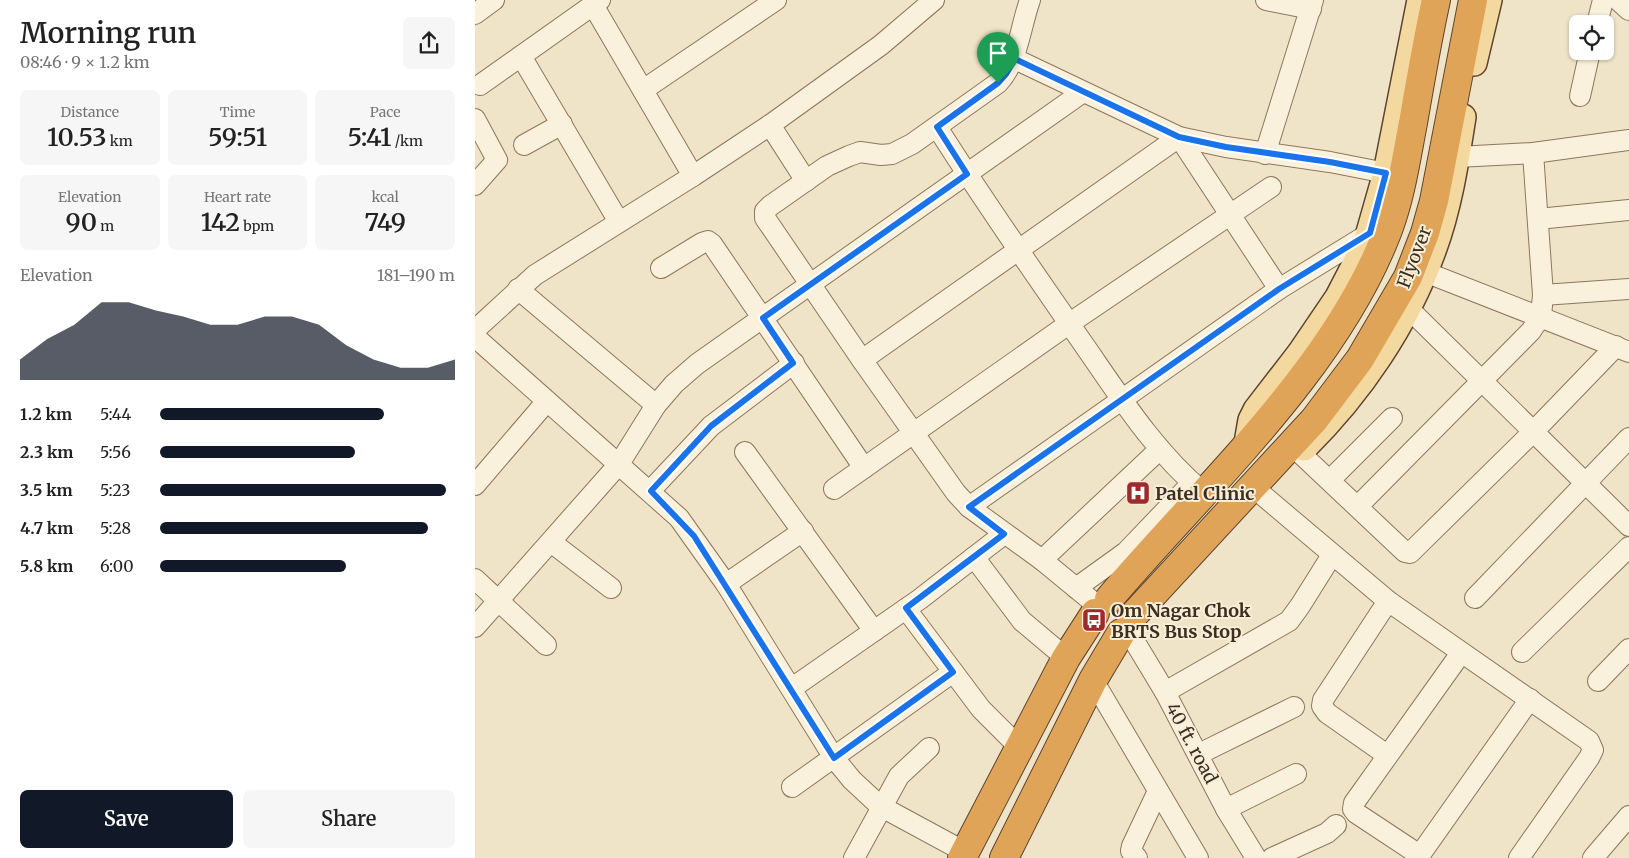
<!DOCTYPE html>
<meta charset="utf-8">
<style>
body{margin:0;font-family:Merriweather,serif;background:#f6f6f6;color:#222;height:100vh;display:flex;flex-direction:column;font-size:19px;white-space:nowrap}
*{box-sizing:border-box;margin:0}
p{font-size:16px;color:#767676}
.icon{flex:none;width:28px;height:28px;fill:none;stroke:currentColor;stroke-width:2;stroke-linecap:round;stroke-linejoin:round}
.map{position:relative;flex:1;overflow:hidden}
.sheet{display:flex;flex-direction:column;background:#fff;width:475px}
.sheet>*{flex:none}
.fabs{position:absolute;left:1094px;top:15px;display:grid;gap:10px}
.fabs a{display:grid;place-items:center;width:45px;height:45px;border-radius:8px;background:#fff;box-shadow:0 1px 4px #0004;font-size:25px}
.pin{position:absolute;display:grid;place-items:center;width:42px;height:42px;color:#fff;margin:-51px -21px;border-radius:50% 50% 50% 0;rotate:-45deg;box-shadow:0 0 5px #0007}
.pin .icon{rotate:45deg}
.round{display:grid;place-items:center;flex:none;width:52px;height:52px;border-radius:8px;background:#f6f6f6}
.headline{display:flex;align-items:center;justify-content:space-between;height:85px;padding:0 20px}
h1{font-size:28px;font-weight:600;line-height:38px}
.stats{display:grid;grid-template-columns:repeat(3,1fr);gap:8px;height:85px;padding:5px 20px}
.stats div{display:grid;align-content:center;border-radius:8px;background:#f6f6f6;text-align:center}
.stats b{font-size:25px;font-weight:600}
.stats small{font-size:14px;font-weight:400}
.stats p{font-size:14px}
.chart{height:140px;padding:10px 20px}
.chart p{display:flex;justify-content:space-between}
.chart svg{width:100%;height:90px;margin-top:5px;fill:#111827;opacity:.7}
.action{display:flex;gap:10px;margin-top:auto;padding:10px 20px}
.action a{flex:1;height:58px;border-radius:8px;background:#111827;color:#fff;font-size:20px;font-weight:600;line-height:58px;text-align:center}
.action a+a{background:#f6f6f6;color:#222}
ul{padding:0 20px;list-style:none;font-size:16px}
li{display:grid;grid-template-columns:80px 60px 1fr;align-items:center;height:38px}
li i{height:12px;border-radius:6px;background:#111827}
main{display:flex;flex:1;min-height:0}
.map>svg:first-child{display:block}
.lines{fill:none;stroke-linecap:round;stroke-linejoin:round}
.minor-casing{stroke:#8d765c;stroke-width:22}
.major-casing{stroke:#5b4430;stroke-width:28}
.highway-casing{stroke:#5b4430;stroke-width:30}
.minor{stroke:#faf1dc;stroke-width:20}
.major{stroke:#f3d9a0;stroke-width:25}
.highway{stroke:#e0a458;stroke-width:28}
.route-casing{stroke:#fff;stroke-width:10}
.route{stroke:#1a73e8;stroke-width:6}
.labels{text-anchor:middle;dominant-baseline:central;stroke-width:4;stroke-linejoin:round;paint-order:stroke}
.street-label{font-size:18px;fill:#3d2e20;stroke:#f7eed8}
.poi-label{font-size:18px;font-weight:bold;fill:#3d2e20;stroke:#f7eed8;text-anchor:start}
</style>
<main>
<section class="sheet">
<div class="headline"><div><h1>Morning run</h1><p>08:46 · 9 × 1.2 km</p></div><a class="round"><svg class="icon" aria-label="share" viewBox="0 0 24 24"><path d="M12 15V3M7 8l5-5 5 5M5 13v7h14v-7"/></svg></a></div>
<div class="stats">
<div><p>Distance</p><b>10.53<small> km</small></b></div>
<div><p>Time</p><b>59:51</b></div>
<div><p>Pace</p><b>5:41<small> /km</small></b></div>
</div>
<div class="stats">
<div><p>Elevation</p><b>90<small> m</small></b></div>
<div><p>Heart rate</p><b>142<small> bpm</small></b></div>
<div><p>kcal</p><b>749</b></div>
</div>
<div class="chart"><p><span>Elevation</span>181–190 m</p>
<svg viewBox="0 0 160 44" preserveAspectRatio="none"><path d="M0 44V34L10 24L20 17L30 6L40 6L50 10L60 13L70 17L80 17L90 13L100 13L110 17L120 27L130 34L140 38L150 38L160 34V44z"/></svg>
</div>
<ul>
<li><b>1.2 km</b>5:44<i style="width:76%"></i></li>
<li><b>2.3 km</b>5:56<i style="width:66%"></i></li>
<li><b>3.5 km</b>5:23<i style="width:97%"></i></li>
<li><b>4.7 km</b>5:28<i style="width:91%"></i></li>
<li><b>5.8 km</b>6:00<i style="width:63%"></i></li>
</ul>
<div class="action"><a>Save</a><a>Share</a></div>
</section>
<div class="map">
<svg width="1154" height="858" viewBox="0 0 1154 858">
<rect width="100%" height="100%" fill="#f0e4c8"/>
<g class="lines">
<defs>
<g id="minor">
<path d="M555,0C545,28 543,62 523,83L437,144L417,154L406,155L385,152L374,156L352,166L295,206L290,211V218L387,360L481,493L494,507L567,560L623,606"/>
<polyline points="791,0 836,9"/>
<polyline points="1143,0 1154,10"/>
<polyline points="118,5 218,176"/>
<polyline points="0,14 19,0"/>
<polyline points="1122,24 1128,0"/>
<polyline points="46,56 144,222"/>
<polyline points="540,59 704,137 751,147 855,162 911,173"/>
<polyline points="5,85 125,0"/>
<polyline points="168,90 301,0"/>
<polyline points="1105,96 1115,51"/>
<polyline points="0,119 22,160 0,185"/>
<polyline points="295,125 331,181"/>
<path d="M462,127C506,197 553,264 600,332C639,387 676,449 728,492"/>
<polyline points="49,145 87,124"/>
<polyline points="790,154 838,0"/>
<polyline points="982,157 1058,153 1154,140"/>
<polyline points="1063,219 1154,210"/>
<polyline points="186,268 227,243 233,241 237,244 389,468"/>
<polyline points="950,272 1154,352"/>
<polyline points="43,289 181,405"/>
<polyline points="1068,295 1154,289"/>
<polyline points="933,308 1154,526"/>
<polyline points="0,330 60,275 218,176 295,125 406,45 459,0"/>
<polyline points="0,337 204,518 251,584 359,758 377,780 405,806 490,852"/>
<polyline points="387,360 704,137 804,289"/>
<polyline points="270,452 399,631"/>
<polyline points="825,453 930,552 935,553 1059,431 1141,346"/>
<polyline points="855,480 917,418"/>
<polyline points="0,485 72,401"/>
<polyline points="778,487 913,601 1114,741 1118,750 1114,758 1044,858"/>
<polyline points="359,489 595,323 796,187"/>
<polyline points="175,491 236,426 319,363"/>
<polyline points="883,506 1056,331 1066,316 1068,295 1058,153"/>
<polyline points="494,507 804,289 895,233"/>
<polyline points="76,542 136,588"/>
<polyline points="499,557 547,621 591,658"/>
<polyline points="567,560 685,449"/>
<polyline points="0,579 71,645"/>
<polyline points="251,584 328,531"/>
<polyline points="601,588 651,552 717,483"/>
<polyline points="1000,598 1154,438"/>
<polyline points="431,609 506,709 544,747"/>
<polyline points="0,627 144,464 181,405 199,384 222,364 608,92"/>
<polyline points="652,629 690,692 751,809 781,858"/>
<polyline points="1047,652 1154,547"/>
<polyline points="986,653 879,803 878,809 881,813 940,852 947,852 1055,699"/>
<polyline points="618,680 723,858"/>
<polyline points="1123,681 1154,649"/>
<polyline points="317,688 445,599 529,534"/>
<polyline points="690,692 814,621 825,606 857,555"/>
<polyline points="724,754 819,707"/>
<polyline points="912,755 852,713 847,706 848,700 913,601"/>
<polyline points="317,787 478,672"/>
<polyline points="751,809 821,774"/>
<polyline points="379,858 424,776 454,748"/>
<polyline points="662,858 656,851 657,846 683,791"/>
<polyline points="797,858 852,833 861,825"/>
<polyline points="1118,858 1154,816"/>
</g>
<g id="major">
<polyline points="999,63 1014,0"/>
<polyline points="772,443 776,420 781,410 825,353 863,297 891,243 911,173 945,0"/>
<path d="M829,448C885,393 931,325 958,251C974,208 981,162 988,117"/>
</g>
<g id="highway">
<path d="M634,599C730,486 860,370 913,230C926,195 931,159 938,123C945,82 952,41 961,0"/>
<polyline points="656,618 839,420 885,359 933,277 950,233 959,201 998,0"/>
<polyline points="487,858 591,658 620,613"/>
<polyline points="529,858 618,680 646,633"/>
</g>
</defs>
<use href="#minor" class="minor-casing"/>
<use href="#major" class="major-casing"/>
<use href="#highway" class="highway-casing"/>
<use href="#minor" class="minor"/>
<use href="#major" class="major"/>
<use href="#highway" class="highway"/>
</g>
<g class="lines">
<defs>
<polygon id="route" points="540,59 704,137 751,147 855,162 911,173 895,233 804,289 494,507 529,534 431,608 478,672 359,758 219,536 176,491 236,426 318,363 288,318 492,174 462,127 523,83 531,74"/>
</defs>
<use href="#route" class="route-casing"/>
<use href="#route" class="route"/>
</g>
<defs>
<symbol id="hospital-square" viewBox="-11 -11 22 22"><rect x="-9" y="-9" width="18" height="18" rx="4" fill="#9e2a2b" stroke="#f7eed8"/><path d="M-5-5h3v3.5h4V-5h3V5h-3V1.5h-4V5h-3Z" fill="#fff"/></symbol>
<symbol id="bus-square" viewBox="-11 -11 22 22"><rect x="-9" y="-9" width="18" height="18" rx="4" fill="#9e2a2b" stroke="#f7eed8"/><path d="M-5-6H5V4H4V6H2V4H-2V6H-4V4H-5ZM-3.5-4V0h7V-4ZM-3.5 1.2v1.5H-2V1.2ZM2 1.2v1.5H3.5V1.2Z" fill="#fff"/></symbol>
</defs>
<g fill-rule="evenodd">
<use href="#hospital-square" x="649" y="479" width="28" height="28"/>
<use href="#bus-square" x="605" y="606" width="28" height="28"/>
</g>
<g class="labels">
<g class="street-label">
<text transform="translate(939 257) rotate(-69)">Flyover</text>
<text transform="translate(717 743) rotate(62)">40 ft. road</text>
</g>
<g class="poi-label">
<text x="680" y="493">Patel Clinic</text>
<text x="636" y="610">Om Nagar Chok<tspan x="636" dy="21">BRTS Bus Stop</tspan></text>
</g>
</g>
</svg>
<div class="fabs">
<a><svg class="icon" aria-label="locate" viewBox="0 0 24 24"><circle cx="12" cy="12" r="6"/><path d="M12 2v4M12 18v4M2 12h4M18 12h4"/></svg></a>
</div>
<div class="pin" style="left:523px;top:83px;background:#1e9e55"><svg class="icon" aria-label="arrive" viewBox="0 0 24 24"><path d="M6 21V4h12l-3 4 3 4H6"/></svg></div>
</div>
</main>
